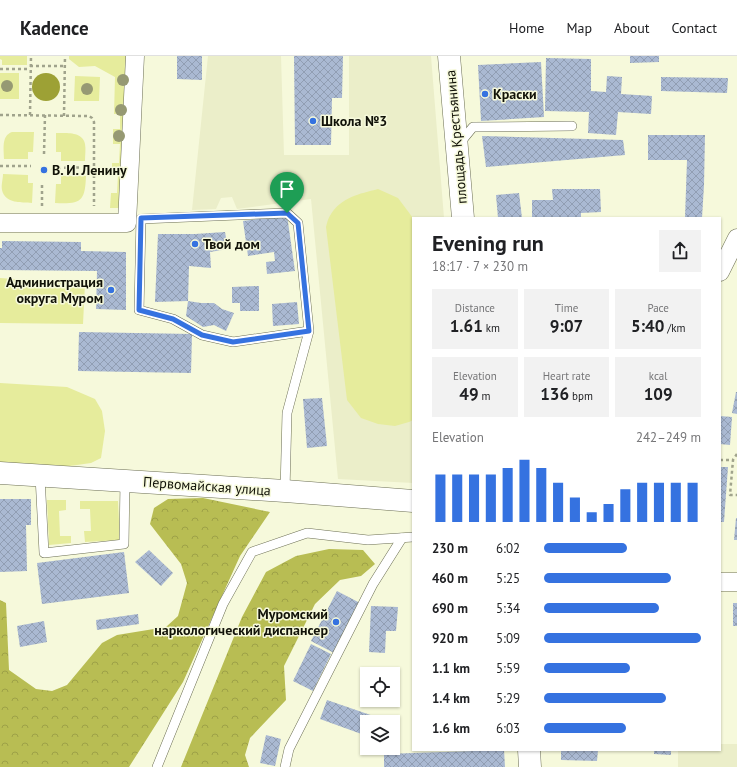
<!DOCTYPE html>
<meta charset="utf-8">
<style>
body{margin:0;font-family:"PT Sans",sans-serif;background:#f2f2f2;color:#202124;height:100vh;display:flex;flex-direction:column;font-size:15px;white-space:nowrap}
*{box-sizing:border-box;margin:0}
p{font-size:13px;color:#757577}
.icon{flex:none;width:22px;height:22px;fill:none;stroke:currentColor;stroke-width:2;stroke-linecap:round;stroke-linejoin:round}
.map{position:relative;flex:1;overflow:hidden}
.panel{position:absolute;left:412px;top:161px;width:309px;height:534px;display:flex;flex-direction:column;background:#fff;border-radius:0px;box-shadow:0 1px 3px #0004}
.panel>*{flex:none}
.fabs{position:absolute;left:360px;top:611px;display:grid;gap:8px}
.fabs a{display:grid;place-items:center;width:40px;height:40px;border-radius:0px;background:#fff;box-shadow:0 1px 3px #0004;font-size:20px}
.pin{position:absolute;display:grid;place-items:center;width:34px;height:34px;color:#fff;margin:-41px -17px;border-radius:50% 50% 50% 0;rotate:-45deg;box-shadow:0 0 4px #0007}
.pin .icon{rotate:45deg}
.round{display:grid;place-items:center;flex:none;width:42px;height:42px;border-radius:0px;background:#f2f2f2}
.head{display:flex;align-items:center;justify-content:space-between;height:68px;padding:0 20px}
h1{font-size:22px;font-weight:800;line-height:30px}
.figures{display:grid;grid-template-columns:repeat(3,1fr);gap:6px;height:68px;padding:4px 20px}
.figures div{display:grid;align-content:center;border-radius:0px;background:#f2f2f2;text-align:center}
.figures b{font-size:17px;font-weight:800}
.figures small{font-size:11px;font-weight:400}
.figures p{font-size:11px}
.chart{height:112px;padding:8px 20px}
.chart p{display:flex;justify-content:space-between}
.chart svg{width:100%;height:72px;margin-top:4px;stroke:#3572e0;stroke-width:6}
ul{padding:0 20px;list-style:none;font-size:13px}
li{display:grid;grid-template-columns:64px 48px 1fr;align-items:center;height:30px}
li i{height:10px;border-radius:5px;background:#3572e0}
header{display:flex;align-items:center;gap:24px;box-sizing:border-box;height:56px;padding:0 20px;background:#fff;border-bottom:1px solid #e0e0e0}
header strong{font-size:19px}
nav{display:flex;gap:22px;margin-inline-start:auto;font-size:14px}
.map>svg:first-child{display:block}
.built{fill:#ebeec9}
.green{fill:#e6ec9c}
.forest{fill:url(#forest-crowns)}
.water{fill:#9da135}
.building{fill:url(#building-cross-hatch)}
.lines{fill:none;stroke-linecap:round;stroke-linejoin:round}
.lane-casing{stroke:#6c6f54;stroke-width:10}
.street-casing{stroke:#6c6f54;stroke-width:19}
.secondary-casing{stroke:#6c6f54;stroke-width:23}
.path{stroke:#a0a38c;stroke-width:2.5;stroke-dasharray:3 3;stroke-linecap:butt}
.lane{stroke:#fff;stroke-width:9}
.street{stroke:#fff;stroke-width:18}
.secondary{stroke:#fff;stroke-width:22}
.tree{fill:#969973}
.route-casing{stroke:#fff;stroke-width:8}
.route{stroke:#3572e0;stroke-width:5}
.poi-dot{fill:#3572e0;stroke:#f6f9db;stroke-width:1.5}
.labels{text-anchor:middle;dominant-baseline:central;stroke-width:3;stroke-linejoin:round;paint-order:stroke}
.poi-label{font-size:14px;font-weight:bold;fill:#111208;stroke:#f6f9db;text-anchor:start}
.street-label{font-size:14px;fill:#111208;stroke:#f6f9db}
</style>
<header>
<strong>Kadence</strong>
<nav><a>Home</a><a>Map</a><a>About</a><a>Contact</a></nav>
</header>
<div class="map">
<svg width="737" height="711" viewBox="0 0 737 711">
<defs>
<pattern id="forest-crowns" width="20" height="18" patternUnits="userSpaceOnUse"><rect width="20" height="18" fill="#b8bd53"/><path d="M2 6a3 3 0 1 1 6 0M12 15a3 3 0 1 1 6 0" fill="none" stroke="#9da147"/></pattern>
<pattern id="building-cross-hatch" width="8" height="8" patternUnits="userSpaceOnUse"><rect width="8" height="8" fill="#aab9d2"/><path d="M0 0l8 8M0 8l8-8" fill="none" stroke="#919eb3"/></pattern>
</defs>
<rect width="100%" height="100%" fill="#f6f9db"/>
<g class="built">
<polygon points="208,0 281,0 284,99 349,99 349,0 431,0 444,162 413,162 413,427 338,423 311,143 237,153 232,141 221,142 216,153 192,154"/>
<polygon points="720,688 737,688 737,711 678,711 678,694 720,694"/>
</g>
<g class="green">
<polygon points="0,0 27,0 27,9 2,9 2,4 0,3"/>
<polygon points="69,0 133,0 122,152 110,152 111,137 117,137 118,119 112,119 112,107 119,107 120,88 113,88 113,73 120,73 120,58 114,58 115,21 95,10 79,11 69,3"/>
<rect x="0" y="17" width="19" height="26"/>
<polygon points="75,20 100,21 99,45 74,45"/>
<path d="M12,76H34L33,96H28V103H4C4,93 1,80 12,76Z"/>
<path d="M56,77C65,77 83,75 85,88C86,93 85,99 85,105H61V96H56Z"/>
<path d="M3,118L28,119V127H33L32,147C22,146 5,148 2,134C1,129 3,123 3,118Z"/>
<path d="M61,120H86C85,146 81,148 55,147L56,128H61Z"/>
<path d="M378,133L398,142L413,162V364L409,366L395,370L378,368L361,362L347,344L326,171C327,167 328,162 331,158C342,141 359,138 378,133Z"/>
<polygon points="0,222 85,228 83,268 0,267"/>
<polygon points="0,327 67,331 95,343 102,355 105,375 101,402 91,407 70,410 26,410 0,408"/>
<polygon points="47,444 66,444 66,454 59,455 60,480 71,480 71,487 49,489"/>
<polygon points="80,445 118,445 120,484 85,486 84,475 91,475 90,453 80,453"/>
</g>
<g class="forest">
<polygon points="203,442 270,456 240,500 183,626 129,711 0,711 0,544 6,547 9,614 36,633 52,635 67,629 102,587 117,579 166,571 178,560 187,527 181,508 150,468 154,452 168,443"/>
<polygon points="329,493 363,494 375,508 361,520 340,524 315,548 284,610 286,644 250,682 245,699 249,711 181,711 242,561 266,516 296,500"/>
</g>
<circle class="water" cx="46" cy="31" r="14"/>
<g class="building">
<polygon points="177,0 202,0 202,24 177,23"/>
<polygon points="294,0 343,0 342,42 332,42 331,89 295,89"/>
<polygon points="630,0 659,0 659,6 630,7"/>
<polygon points="546,2 591,3 591,35 606,36 607,20 622,21 621,38 652,40 651,58 618,56 616,79 588,77 589,56 545,55"/>
<polygon points="541,6 544,61 481,65 478,9"/>
<polygon points="661,21 728,22 727,37 661,35"/>
<polygon points="648,79 705,79 704,129 702,162 685,162 687,104 648,104"/>
<polygon points="482,80 623,84 625,99 486,111"/>
<polygon points="552,133 600,133 601,156 581,157 581,162 532,162 532,144 553,144"/>
<polygon points="519,137 522,162 498,162 496,139"/>
<polygon points="287,159 295,215 267,218 266,206 275,205 274,196 248,200 243,165"/>
<polygon points="225,176 228,193 210,196 211,212 189,210 188,245 155,246 158,178 195,178"/>
<polygon points="2,185 81,186 81,195 126,196 126,254 96,253 97,215 0,214 0,192 2,192"/>
<polygon points="259,230 259,255 240,255 240,247 232,247 232,231"/>
<polygon points="188,245 201,247 214,247 222,253 234,257 226,275 214,269 203,271 186,260"/>
<polygon points="297,246 299,268 273,270 272,248"/>
<polygon points="79,276 192,278 191,317 78,315"/>
<polygon points="736,336 737,336 737,358 732,357"/>
<polygon points="322,342 327,390 307,392 303,343"/>
<polygon points="720,360 732,361 730,389 720,388"/>
<polygon points="720,411 728,411 724,466 720,466"/>
<polygon points="0,443 31,443 31,469 26,469 27,515 0,516"/>
<polygon points="736,462 737,462 737,484 734,484"/>
<polygon points="149,494 173,517 161,530 135,506"/>
<polygon points="124,496 129,537 42,548 37,507"/>
<polygon points="337,535 360,547 334,597 311,585"/>
<rect x="733" y="547" width="4" height="23"/>
<polygon points="371,550 398,551 396,575 386,575 385,597 369,596"/>
<polygon points="138,558 139,568 97,574 96,564"/>
<polygon points="44,565 47,586 20,591 17,570"/>
<polygon points="311,588 331,598 313,635 293,625"/>
<polygon points="327,644 385,664 385,666 367,666 367,680 320,663"/>
<polygon points="266,679 281,683 275,710 260,707"/>
<polygon points="504,694 505,711 384,711 384,698"/>
<polygon points="561,694 598,694 597,705 561,704"/>
<polygon points="654,694 671,694 671,699 654,698"/>
</g>
<g class="lines">
<defs>
<g id="lane">
<polyline points="459,88 473,71 572,70"/>
<polyline points="40,420 44,497 124,488 125,425"/>
<polyline points="285,435 287,357 309,275 298,167 287,157 141,163 139,254 173,263 202,279 233,286 309,275"/>
<polyline points="157,711 223,548 252,496 307,477 368,484 413,481"/>
<polyline points="285,711 289,693 373,528 402,482"/>
</g>
<g id="street">
<polyline points="0,167 127,167 135,0"/>
<polyline points="720,216 737,182"/>
<polyline points="720,526 737,526"/>
</g>
<g id="secondary">
<polyline points="449,0 463,162"/>
<polyline points="0,417 285,435 413,445"/>
<polyline points="529,694 530,711"/>
</g>
</defs>
<use href="#lane" class="lane-casing"/>
<use href="#street" class="street-casing"/>
<use href="#secondary" class="secondary-casing"/>
<g class="path">
<polyline points="30,10 65,10"/>
<polyline points="0,13 30,13"/>
<polyline points="0,59 89,60 92,62 94,66 94,150"/>
<polyline points="30,59 31,0"/>
<polyline points="64,60 65,0"/>
<polyline points="44,98 45,59"/>
<polyline points="0,110 31,110"/>
<polyline points="58,112 93,111"/>
<polyline points="42,150 42,127"/>
<polyline points="737,398 733,404 730,439 737,439"/>
<polyline points="720,404 733,404"/>
</g>
<use href="#lane" class="lane"/>
<use href="#street" class="street"/>
<use href="#secondary" class="secondary"/>
</g>
<g class="tree">
<circle cx="123" cy="24" r="6"/>
<circle cx="7" cy="30" r="6"/>
<circle cx="87" cy="33" r="6"/>
<circle cx="121" cy="54" r="6"/>
<circle cx="119" cy="80" r="6"/>
</g>
<g class="lines">
<defs>
<polygon id="route" points="287,157 298,167 309,275 233,286 202,279 173,263 139,254 141,162"/>
</defs>
<use href="#route" class="route-casing"/>
<use href="#route" class="route"/>
</g>
<g class="poi-dot">
<circle cx="485" cy="38" r="4"/>
<circle cx="313" cy="65" r="4"/>
<circle cx="44" cy="114" r="4"/>
<circle cx="195" cy="188" r="4"/>
<circle cx="111" cy="234" r="4"/>
<circle cx="336" cy="566" r="4"/>
</g>
<g class="labels">
<g class="poi-label">
<text x="493" y="38">Краски</text>
<text x="321" y="65">Школа №3</text>
<text x="52" y="114">В. И. Ленину</text>
<text x="203" y="188">Твой дом</text>
<text x="103" y="226" text-anchor="end">Администрация<tspan x="103" dy="16">округа Муром</tspan></text>
<text x="328" y="558" text-anchor="end">Муромский<tspan x="328" dy="16">наркологический диспансер</tspan></text>
</g>
<g class="street-label">
<text transform="translate(456 81) rotate(-95)">площадь Крестьянина</text>
<text transform="translate(207 430) rotate(4)">Первомайская улица</text>
</g>
</g>
</svg>
<div class="fabs">
<a><svg class="icon" aria-label="locate" viewBox="0 0 24 24"><circle cx="12" cy="12" r="6"/><path d="M12 2v4M12 18v4M2 12h4M18 12h4"/></svg></a>
<a><svg class="icon" aria-label="layers" viewBox="0 0 24 24"><path d="M12 4l9 5-9 5-9-5zM3 14l9 5 9-5"/></svg></a>
</div>
<div class="pin" style="left:287px;top:157px;background:#1e9e55"><svg class="icon" aria-label="arrive" viewBox="0 0 24 24"><path d="M6 21V4h12l-3 4 3 4H6"/></svg></div>
<section class="panel">
<div class="head"><div><h1>Evening run</h1><p>18:17 · 7 × 230 m</p></div><a class="round"><svg class="icon" aria-label="share" viewBox="0 0 24 24"><path d="M12 15V3M7 8l5-5 5 5M5 13v7h14v-7"/></svg></a></div>
<div class="figures">
<div><p>Distance</p><b>1.61<small> km</small></b></div>
<div><p>Time</p><b>9:07</b></div>
<div><p>Pace</p><b>5:40<small> /km</small></b></div>
</div>
<div class="figures">
<div><p>Elevation</p><b>49<small> m</small></b></div>
<div><p>Heart rate</p><b>136<small> bpm</small></b></div>
<div><p>kcal</p><b>109</b></div>
</div>
<div class="chart"><p><span>Elevation</span>242–249 m</p>
<svg viewBox="0 0 160 44" preserveAspectRatio="none"><path d="M5 44V15M15 44V15M25 44V15M35 44V15M45 44V11M55 44V6M65 44V11M75 44V20M85 44V29M95 44V38M105 44V33M115 44V24M125 44V20M135 44V20M145 44V20M155 44V20"/></svg>
</div>
<ul>
<li><b>230 m</b>6:02<i style="width:53%"></i></li>
<li><b>460 m</b>5:25<i style="width:81%"></i></li>
<li><b>690 m</b>5:34<i style="width:73%"></i></li>
<li><b>920 m</b>5:09<i style="width:100%"></i></li>
<li><b>1.1 km</b>5:59<i style="width:55%"></i></li>
<li><b>1.4 km</b>5:29<i style="width:78%"></i></li>
<li><b>1.6 km</b>6:03<i style="width:52%"></i></li>
</ul>
</section>
</div>
